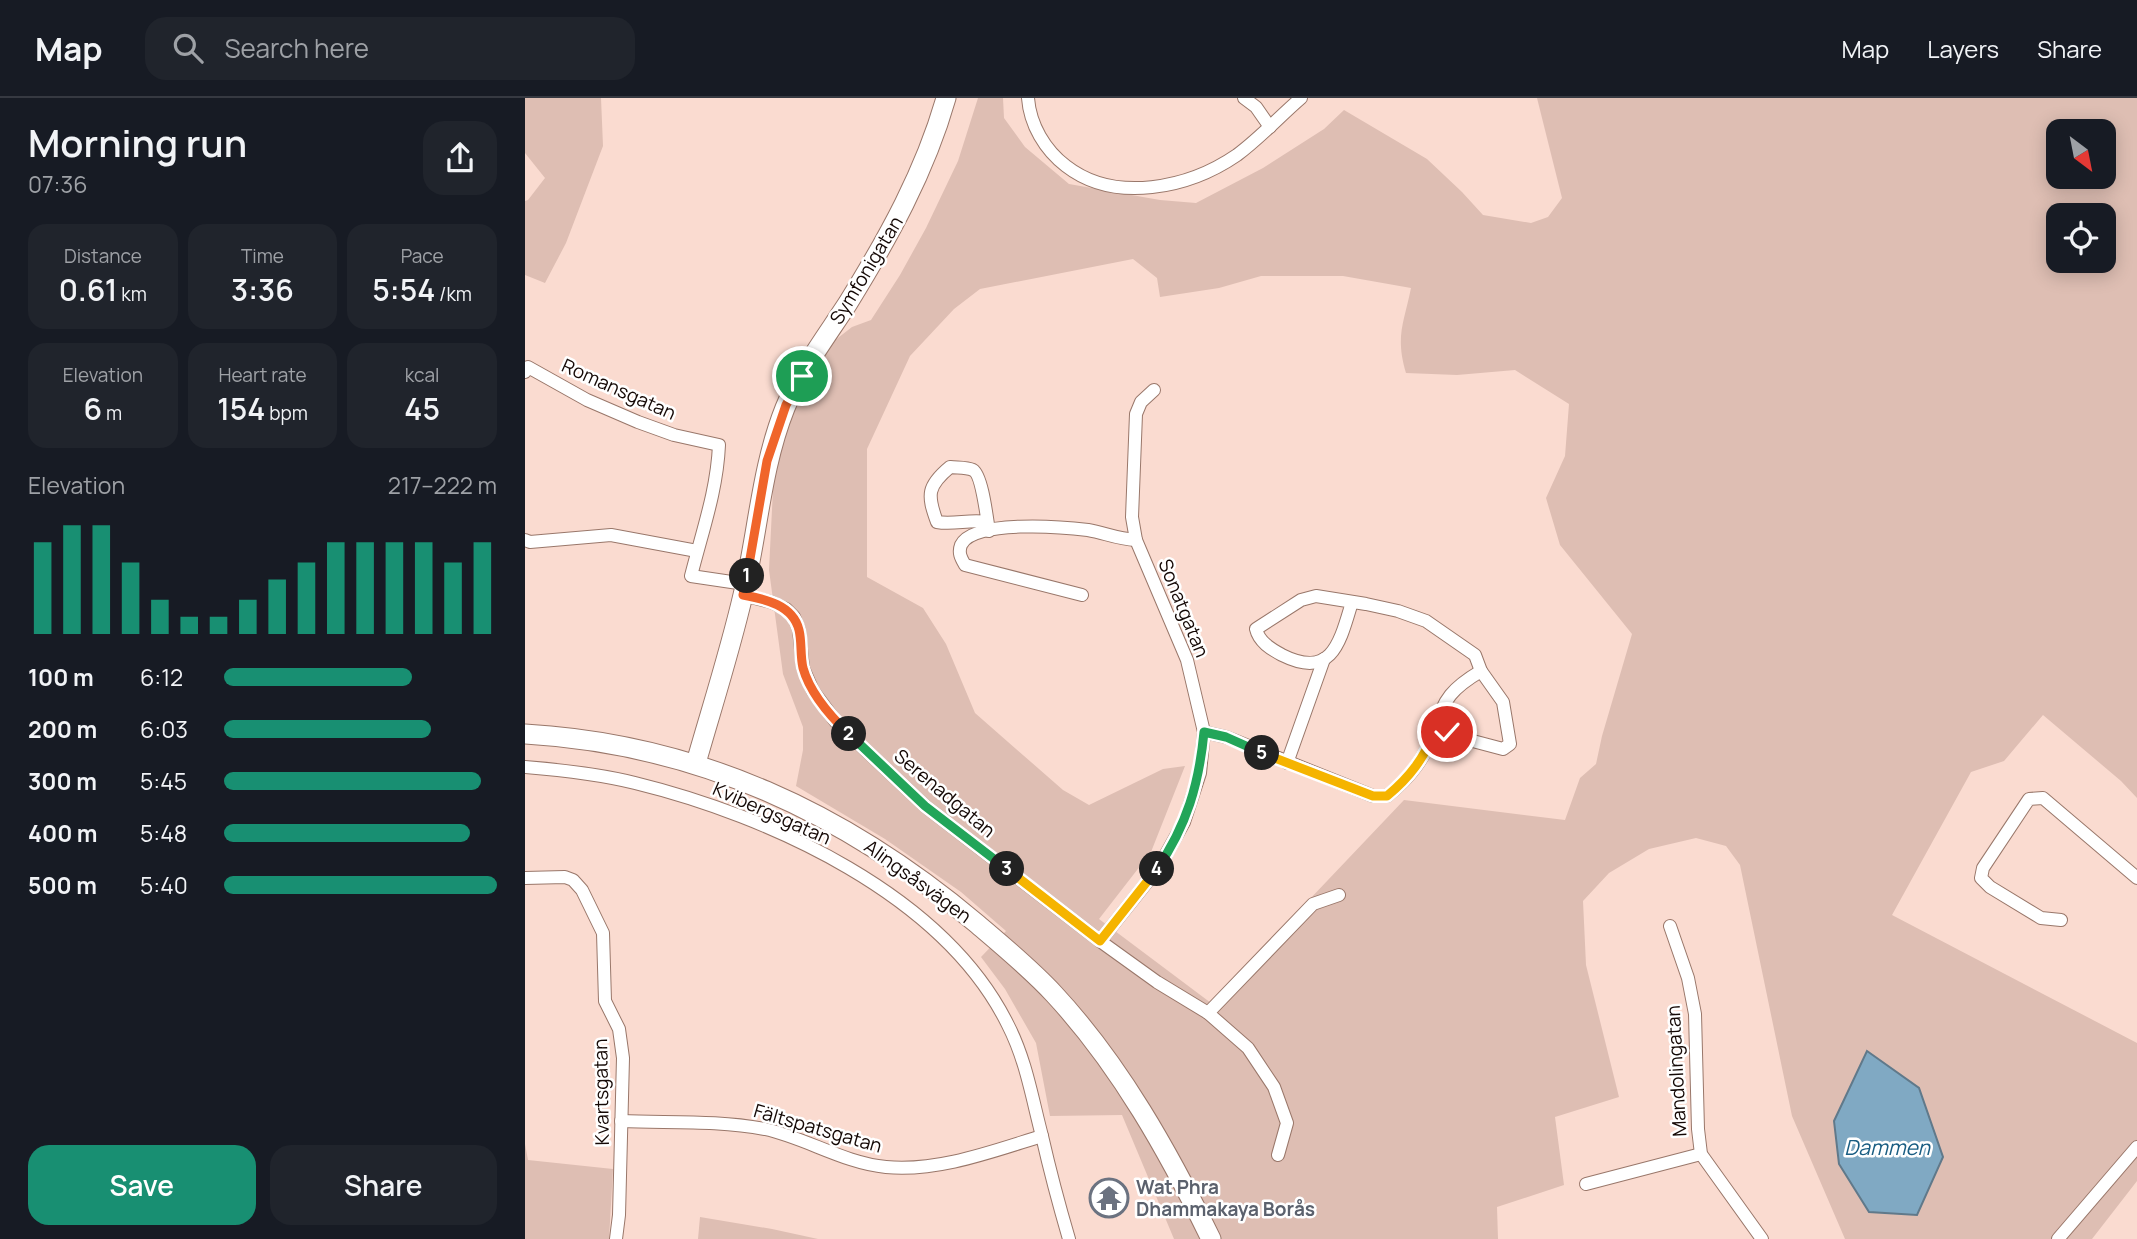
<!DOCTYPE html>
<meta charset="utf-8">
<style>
body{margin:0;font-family:Manrope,sans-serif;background:#20242c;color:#f1f3f6;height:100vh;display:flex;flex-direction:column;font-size:26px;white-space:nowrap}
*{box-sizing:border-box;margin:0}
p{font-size:23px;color:#9ea1a6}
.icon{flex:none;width:38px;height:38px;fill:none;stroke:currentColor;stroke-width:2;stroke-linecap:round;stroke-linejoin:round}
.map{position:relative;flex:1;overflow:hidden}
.side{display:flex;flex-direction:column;background:#171b24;width:525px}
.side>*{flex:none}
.needle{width:46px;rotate:148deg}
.fabs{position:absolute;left:1521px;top:21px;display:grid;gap:14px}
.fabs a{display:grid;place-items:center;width:70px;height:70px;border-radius:14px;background:#171b24;box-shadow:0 4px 18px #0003;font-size:35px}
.pin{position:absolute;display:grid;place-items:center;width:60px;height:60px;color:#fff;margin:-30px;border:4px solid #fff;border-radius:50%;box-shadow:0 2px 7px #0007}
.km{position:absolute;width:35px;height:35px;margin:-18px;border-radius:50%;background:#222;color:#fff;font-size:19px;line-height:35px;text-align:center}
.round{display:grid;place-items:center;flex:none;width:74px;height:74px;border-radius:21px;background:#20242c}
.headline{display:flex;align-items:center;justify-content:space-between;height:119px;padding:0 28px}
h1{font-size:38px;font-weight:600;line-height:52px}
.figures{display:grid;grid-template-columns:repeat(3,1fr);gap:10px;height:119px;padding:7px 28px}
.figures div{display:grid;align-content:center;border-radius:18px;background:#20242c;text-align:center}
.figures b{font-size:30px;font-weight:600}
.figures small{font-size:19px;font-weight:400}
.figures p{font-size:19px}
.chart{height:196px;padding:14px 28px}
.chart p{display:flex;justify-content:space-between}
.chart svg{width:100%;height:126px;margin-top:7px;stroke:#188f72;stroke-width:6}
.cta{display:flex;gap:14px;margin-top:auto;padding:14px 28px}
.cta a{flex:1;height:80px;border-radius:21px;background:#188f72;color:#fff;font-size:28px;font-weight:600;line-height:80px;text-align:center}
.cta a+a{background:#20242c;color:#f1f3f6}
ul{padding:0 28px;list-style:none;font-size:23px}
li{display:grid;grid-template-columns:112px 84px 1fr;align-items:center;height:52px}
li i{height:18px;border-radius:9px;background:#188f72}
header{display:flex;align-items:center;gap:42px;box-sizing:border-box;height:98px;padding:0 35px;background:#171b24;border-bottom:2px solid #363941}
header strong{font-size:33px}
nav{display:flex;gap:38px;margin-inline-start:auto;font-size:24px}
.search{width:490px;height:63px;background:#20242c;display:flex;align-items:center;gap:18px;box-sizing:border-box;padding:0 24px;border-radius:21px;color:#9ea1a6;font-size:26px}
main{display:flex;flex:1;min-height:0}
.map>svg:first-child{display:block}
.green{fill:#debeb3;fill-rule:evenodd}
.water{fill:#80a9c3;stroke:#60798a;stroke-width:2}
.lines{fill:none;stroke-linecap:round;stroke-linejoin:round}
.street-casing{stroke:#99776a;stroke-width:14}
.secondary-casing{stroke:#99776a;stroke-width:21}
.street{stroke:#fff;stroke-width:12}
.secondary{stroke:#fff;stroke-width:19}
.split-1-casing{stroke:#fff;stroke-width:14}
.split-2-casing{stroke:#fff;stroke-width:14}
.split-3-casing{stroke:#fff;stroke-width:14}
.split-4-casing{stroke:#fff;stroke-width:14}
.split-5-casing{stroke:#fff;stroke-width:14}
.split-6-casing{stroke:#fff;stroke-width:14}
.split-1{stroke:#f0652b;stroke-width:9}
.split-2{stroke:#f0652b;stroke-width:9}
.split-3{stroke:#22a559;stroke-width:9}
.split-4{stroke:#f5b400;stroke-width:9}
.split-5{stroke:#22a559;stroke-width:9}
.split-6{stroke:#f5b400;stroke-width:9}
.labels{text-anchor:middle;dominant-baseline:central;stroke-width:5;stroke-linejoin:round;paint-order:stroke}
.street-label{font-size:19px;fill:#140805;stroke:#fff}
.worship-label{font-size:19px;font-weight:bold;fill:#5b616d;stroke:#fff;text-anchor:start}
.water-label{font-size:21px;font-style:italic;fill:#195d82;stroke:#fff}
</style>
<header>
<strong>Map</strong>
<div class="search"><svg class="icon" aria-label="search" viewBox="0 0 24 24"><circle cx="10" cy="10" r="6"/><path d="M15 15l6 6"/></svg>Search here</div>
<nav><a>Map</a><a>Layers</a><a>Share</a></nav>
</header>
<main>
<section class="side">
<div class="headline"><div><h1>Morning run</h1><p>07:36</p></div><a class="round"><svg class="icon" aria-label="share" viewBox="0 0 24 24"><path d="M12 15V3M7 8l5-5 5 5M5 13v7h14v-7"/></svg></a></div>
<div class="figures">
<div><p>Distance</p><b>0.61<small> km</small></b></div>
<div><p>Time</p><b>3:36</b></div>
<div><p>Pace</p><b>5:54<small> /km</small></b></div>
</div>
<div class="figures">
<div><p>Elevation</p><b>6<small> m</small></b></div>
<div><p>Heart rate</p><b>154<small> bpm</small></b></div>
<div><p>kcal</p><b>45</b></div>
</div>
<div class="chart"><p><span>Elevation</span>217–222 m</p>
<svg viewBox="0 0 160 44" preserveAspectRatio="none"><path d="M5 44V12M15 44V6M25 44V6M35 44V19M45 44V32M55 44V38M65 44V38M75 44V32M85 44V25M95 44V19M105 44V12M115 44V12M125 44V12M135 44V12M145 44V19M155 44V12"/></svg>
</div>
<ul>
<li><b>100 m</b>6:12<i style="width:69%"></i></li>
<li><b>200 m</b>6:03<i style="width:76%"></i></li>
<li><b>300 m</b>5:45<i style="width:94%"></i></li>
<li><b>400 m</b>5:48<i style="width:90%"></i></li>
<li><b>500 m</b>5:40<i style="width:100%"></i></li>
</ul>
<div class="cta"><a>Save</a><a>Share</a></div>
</section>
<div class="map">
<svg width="1612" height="1141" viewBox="0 0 1612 1141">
<rect width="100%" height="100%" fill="#fadbd0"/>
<g class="green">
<polygon points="0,0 76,0 78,48 41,145 20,185 0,177 0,103 3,102 20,80 0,55"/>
<path d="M453,0H478L479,20L500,49L544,86L635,102L671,105L738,70L799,31L819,12L902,61L937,94L958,117L1006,125L1023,119L1037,100L1012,0H1612V700L1596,683L1518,617L1479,663L1446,674L1367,817L1612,945V1083L1567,1141H1320L1267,1018L1215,767L1201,748L1171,740L1124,751L1084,775L1058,803L1061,867L1094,999L1030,1019L1039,1087L972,1109L973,1141H649L597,1017L525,1018L511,945L480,891L456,859L481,833L436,794L360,741L271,688L278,652V629L258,576L244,472L249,371L257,337L278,290L309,243L327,229L346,222L375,177L401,130L433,63ZM1533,33H1578V79H1533ZM1533,117H1578V163H1533ZM608,161L632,180L635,199L694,190L736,178H818L886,190C879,225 870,238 881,275L932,277L990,272L1044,306L1040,358L1021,400L1035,447L1107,536L1077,638L1071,666L1055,680L1040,722L879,702L686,905L574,821L626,754L660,668L638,671L564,707L538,692L450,615L421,546L398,510L342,479V351L385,258L429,211L455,191Z"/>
<polygon points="0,1046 3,1062 88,1071 84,1141 0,1141"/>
<polygon points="175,1119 247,1131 293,1141 173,1141"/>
</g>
<polygon class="water" points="1342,953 1394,990 1418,1059 1392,1117 1344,1114 1314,1066 1309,1023"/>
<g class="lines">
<defs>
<g id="street">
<path d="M503,0C505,27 520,52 541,68C590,106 664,90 712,57C735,40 754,19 776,0"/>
<polyline points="719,0 731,9 745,29"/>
<path d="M0,274L3,269L62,302L113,324L149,337L194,347C192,393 177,434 166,478L220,486"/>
<path d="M462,424C445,421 429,427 412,424C402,397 402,388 425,369C432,370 441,369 448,372C457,377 462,421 464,433"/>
<polyline points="0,442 5,444 86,437 172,453"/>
<polyline points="218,497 246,504 261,511 269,519 274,532 278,570 288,593 311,624 400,708 575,843 632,884 683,915 723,950 749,989 762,1025 753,1057"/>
<path d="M557,497L440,467C436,460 433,455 436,447C448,421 539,429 563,432C580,435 592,441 611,442"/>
<path d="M827,504C815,544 807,582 757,557C746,551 734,544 731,531L776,502L791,498L841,506L873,513L901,523L950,557L956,573"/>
<path d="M679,634L701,639L848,698H862C886,679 899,660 910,633L978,651L985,646L978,604L956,573C929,589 917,601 910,633"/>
<polyline points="762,665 799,561"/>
<path d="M0,669C37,672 74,676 110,685C245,718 419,797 483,927C501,962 507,1000 517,1038C525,1073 534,1107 544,1141"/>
<polyline points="0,780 40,779 48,782 57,792 78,835 80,903 94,931 98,960 94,1117 91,1141"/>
<polyline points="1536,822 1516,820 1465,789 1456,780 1458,770 1504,701 1518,700 1612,780"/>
<polyline points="1145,828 1163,880 1170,916 1173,1031 1176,1056 1237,1141"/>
<polyline points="575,843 634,769 659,724 675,675 679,634 662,562 611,442 607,419 611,316 616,304 629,292"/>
<polyline points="683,915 788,806 814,797"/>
<path d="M96,1023C144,1025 193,1022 240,1031C281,1040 319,1065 361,1069C413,1074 468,1053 517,1038"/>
<polyline points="1061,1086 1176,1056"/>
<polyline points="1533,1141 1612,1049"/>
</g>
<g id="secondary">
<path d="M0,636C173,646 320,715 451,825C478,848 506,871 529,896C595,967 644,1055 686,1141"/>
<path d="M171,665C187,609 205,553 218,497C233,435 236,370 260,310C275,273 301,239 323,205C363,140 400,74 421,0"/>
</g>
</defs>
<use href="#street" class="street-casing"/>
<use href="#secondary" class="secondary-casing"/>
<use href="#street" class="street"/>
<use href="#secondary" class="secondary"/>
</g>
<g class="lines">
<defs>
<polyline id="split-1" points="222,478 242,363 261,307 277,278"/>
<path id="split-2" d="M222,478L218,497C240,501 268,507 274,532C277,544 275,557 278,570C285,595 305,618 324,636"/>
<polyline id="split-3" points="324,636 400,708 482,771"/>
<polyline id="split-4" points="482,771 575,843 632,771"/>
<path id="split-5" d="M632,771C662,727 674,686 679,634L701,639L737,655"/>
<path id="split-6" d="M737,655L848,698H862C885,679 899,660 910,633L922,634"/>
</defs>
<use href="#split-1" class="split-1-casing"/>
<use href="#split-2" class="split-2-casing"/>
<use href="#split-3" class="split-3-casing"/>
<use href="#split-4" class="split-4-casing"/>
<use href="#split-5" class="split-5-casing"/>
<use href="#split-6" class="split-6-casing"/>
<use href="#split-1" class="split-1"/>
<use href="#split-2" class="split-2"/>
<use href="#split-3" class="split-3"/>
<use href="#split-4" class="split-4"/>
<use href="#split-5" class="split-5"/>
<use href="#split-6" class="split-6"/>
</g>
<defs>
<symbol id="temple-ring" viewBox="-11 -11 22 22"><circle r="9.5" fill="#fff" stroke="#6b7280" stroke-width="1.5"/><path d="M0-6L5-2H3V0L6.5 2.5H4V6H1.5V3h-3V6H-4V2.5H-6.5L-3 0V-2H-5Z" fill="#6b7280"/></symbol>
</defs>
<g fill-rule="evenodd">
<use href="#temple-ring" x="562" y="1078" width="44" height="44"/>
</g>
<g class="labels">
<g class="street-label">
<text transform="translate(341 172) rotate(-59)">Symfonigatan</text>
<text transform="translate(94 291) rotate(24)">Romansgatan</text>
<text transform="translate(659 510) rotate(68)">Sonatgatan</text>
<text transform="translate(420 695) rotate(40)">Serenadgatan</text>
<text transform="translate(247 715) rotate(24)">Kvibergsgatan</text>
<text transform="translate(393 783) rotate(36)">Alingsåsvägen</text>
<text transform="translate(1151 973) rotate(-93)">Mandolingatan</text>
<text transform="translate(76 994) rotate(-91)">Kvartsgatan</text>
<text transform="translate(293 1030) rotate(16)">Fältspatsgatan</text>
</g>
<g class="worship-label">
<text x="611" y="1089">Wat Phra<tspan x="611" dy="22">Dhammakaya Borås</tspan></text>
</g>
<g class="water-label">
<text x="1362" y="1049">Dammen</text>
</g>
</g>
</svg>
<div class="fabs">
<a><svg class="needle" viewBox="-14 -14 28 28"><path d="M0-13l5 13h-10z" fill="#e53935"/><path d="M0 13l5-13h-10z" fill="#9ea1a6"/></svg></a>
<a><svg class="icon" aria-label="locate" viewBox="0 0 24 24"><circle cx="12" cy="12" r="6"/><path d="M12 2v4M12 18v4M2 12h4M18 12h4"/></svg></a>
</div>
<div class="pin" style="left:277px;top:278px;background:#1e9e55"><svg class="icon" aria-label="arrive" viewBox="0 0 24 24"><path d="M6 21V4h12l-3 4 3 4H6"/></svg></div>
<div class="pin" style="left:922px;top:634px;background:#d93025"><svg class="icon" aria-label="check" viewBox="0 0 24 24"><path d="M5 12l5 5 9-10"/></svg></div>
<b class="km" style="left:222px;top:478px">1</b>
<b class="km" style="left:324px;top:636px">2</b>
<b class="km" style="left:482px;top:771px">3</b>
<b class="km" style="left:632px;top:771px">4</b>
<b class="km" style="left:737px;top:655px">5</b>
</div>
</main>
